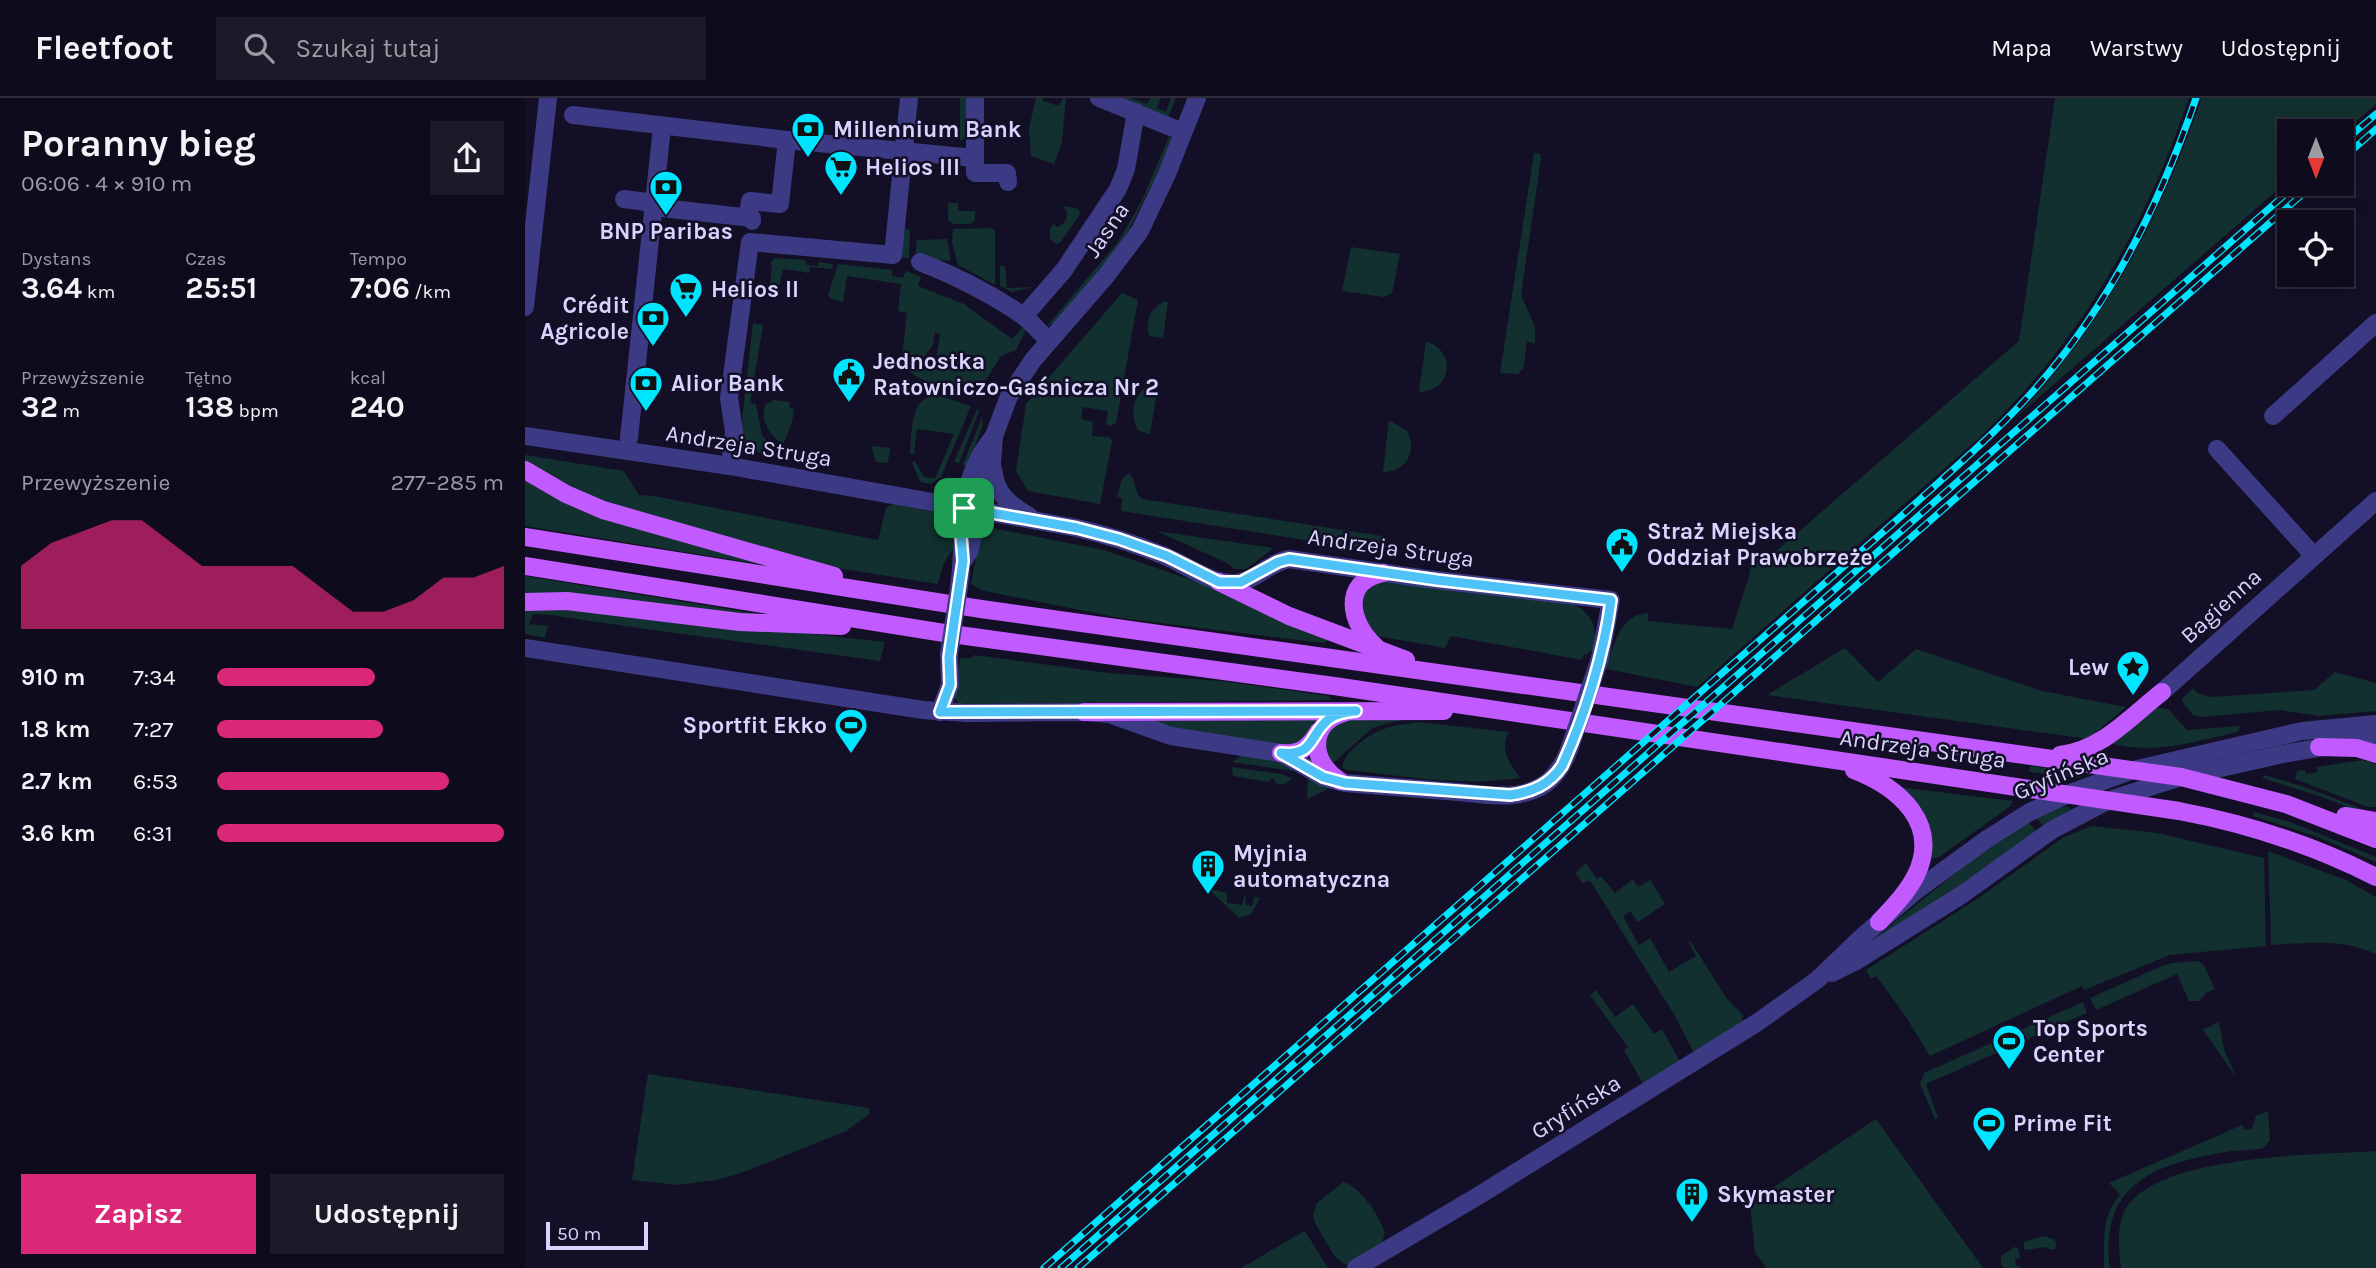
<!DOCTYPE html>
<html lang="pl">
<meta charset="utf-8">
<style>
body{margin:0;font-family:Karla,sans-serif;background:#1c1929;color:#f1f3f6;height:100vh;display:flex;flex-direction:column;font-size:26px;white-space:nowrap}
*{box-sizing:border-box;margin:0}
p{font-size:23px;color:#9b9ba3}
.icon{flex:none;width:38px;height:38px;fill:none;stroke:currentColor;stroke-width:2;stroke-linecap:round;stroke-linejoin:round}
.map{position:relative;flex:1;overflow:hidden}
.details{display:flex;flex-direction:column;background:#0e0b1c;width:525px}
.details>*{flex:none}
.needle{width:46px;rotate:180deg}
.buttons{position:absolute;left:1752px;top:21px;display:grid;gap:14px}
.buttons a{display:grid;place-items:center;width:77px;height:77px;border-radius:0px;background:#0e0b1c;box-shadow:0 4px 18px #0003,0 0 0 2px #2e2b3b;font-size:35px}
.scale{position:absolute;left:21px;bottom:18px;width:102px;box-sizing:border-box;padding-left:7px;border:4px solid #d9d4ff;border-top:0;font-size:19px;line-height:24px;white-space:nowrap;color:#d9d4ff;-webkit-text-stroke:5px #130f26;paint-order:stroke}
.pin{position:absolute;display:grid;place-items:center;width:60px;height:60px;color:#fff;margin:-30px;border-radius:14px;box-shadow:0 4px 10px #0006}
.round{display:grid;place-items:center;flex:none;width:74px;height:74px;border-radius:0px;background:#1c1929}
.head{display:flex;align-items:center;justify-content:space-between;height:119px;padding:0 21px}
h1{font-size:38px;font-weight:700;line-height:52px}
.figures{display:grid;grid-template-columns:repeat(3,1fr);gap:10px;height:119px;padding:7px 21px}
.figures div{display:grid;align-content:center}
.figures b{font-size:30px;font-weight:700}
.figures small{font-size:19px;font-weight:400}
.figures p{font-size:19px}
.chart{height:196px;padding:14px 21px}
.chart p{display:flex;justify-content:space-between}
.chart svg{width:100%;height:126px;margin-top:7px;fill:#db2777;opacity:.7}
.primary-button{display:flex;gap:14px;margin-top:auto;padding:14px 21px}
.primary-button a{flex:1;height:80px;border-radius:0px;background:#db2777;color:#fff;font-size:28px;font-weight:700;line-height:80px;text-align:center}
.primary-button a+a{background:#1c1929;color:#f1f3f6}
ul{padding:0 21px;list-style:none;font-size:23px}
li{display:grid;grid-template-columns:112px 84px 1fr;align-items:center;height:52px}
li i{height:18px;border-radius:9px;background:#db2777}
header{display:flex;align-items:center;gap:42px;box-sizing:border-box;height:98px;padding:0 35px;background:#0e0b1c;border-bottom:2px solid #2e2b3b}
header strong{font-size:33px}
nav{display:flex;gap:38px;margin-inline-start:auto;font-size:24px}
.search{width:490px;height:63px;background:#1c1929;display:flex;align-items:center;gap:18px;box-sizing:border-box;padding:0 24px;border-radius:0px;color:#9b9ba3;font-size:26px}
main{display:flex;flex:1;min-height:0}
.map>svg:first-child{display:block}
.green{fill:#12302f}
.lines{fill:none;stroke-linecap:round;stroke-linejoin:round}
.minor{stroke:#3d3a85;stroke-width:18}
.major{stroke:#c25bff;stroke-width:18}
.rail-casing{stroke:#00e5ff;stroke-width:7}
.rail{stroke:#130f26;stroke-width:4.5;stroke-dasharray:13;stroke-linecap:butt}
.minor-bridge{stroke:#3d3a85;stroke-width:18}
.route-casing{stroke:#fff;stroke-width:14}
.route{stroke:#4fc3f7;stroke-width:9}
.labels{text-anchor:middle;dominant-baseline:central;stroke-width:5;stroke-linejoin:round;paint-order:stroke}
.poi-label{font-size:23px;font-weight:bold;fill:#d9d4ff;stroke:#130f26;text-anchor:start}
.street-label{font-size:23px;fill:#d9d4ff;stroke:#130f26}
</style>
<header>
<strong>Fleetfoot</strong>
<div class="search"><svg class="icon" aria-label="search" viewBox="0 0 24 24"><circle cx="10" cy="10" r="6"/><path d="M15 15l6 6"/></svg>Szukaj tutaj</div>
<nav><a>Mapa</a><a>Warstwy</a><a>Udostępnij</a></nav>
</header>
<main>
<section class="details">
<div class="head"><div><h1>Poranny bieg</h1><p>06:06 · 4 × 910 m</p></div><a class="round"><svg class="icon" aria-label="share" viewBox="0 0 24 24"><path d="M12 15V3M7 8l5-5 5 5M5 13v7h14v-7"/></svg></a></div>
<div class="figures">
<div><p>Dystans</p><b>3.64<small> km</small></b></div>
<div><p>Czas</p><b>25:51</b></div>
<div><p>Tempo</p><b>7:06<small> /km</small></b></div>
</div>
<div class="figures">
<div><p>Przewyższenie</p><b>32<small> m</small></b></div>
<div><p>Tętno</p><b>138<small> bpm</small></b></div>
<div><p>kcal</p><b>240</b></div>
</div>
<div class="chart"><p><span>Przewyższenie</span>277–285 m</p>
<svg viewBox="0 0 160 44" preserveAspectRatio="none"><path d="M0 44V22L10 14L20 10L30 6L40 6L50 14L60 22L70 22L80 22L90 22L100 30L110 38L120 38L130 34L140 26L150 26L160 22V44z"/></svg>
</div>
<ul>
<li><b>910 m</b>7:34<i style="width:55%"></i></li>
<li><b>1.8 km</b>7:27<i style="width:58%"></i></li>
<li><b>2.7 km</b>6:53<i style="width:81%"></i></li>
<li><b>3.6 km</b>6:31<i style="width:100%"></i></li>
</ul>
<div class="primary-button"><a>Zapisz</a><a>Udostępnij</a></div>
</section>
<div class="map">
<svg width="1851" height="1170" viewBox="0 0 1851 1170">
<rect width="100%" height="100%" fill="#130f26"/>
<g class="green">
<polygon points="435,0 448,0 448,35 435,43"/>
<polygon points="511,0 518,0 518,3 534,8 538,0 541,0 537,44 529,66 506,58 504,31"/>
<polygon points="593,0 606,0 622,6 625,0 636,0 632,10 641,14 646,0 651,0 643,19"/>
<path d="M1530,0H1664C1618,133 1557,241 1455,339L1172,589L1081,571C1089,547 1094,517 1123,515V523L1207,531L1224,478L1227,459L1242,461L1494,243Z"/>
<path d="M1677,0H1851V6L1817,36L1816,33H1764V82L1488,322C1580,226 1633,124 1677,0Z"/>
<polygon points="645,36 646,42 635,70 604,132 583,163 529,225 522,228 593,144 617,102"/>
<polygon points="1009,55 1015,56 1016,61 996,197 1010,229 1010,245 1002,244 998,272 995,272 994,276 975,275"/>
<polygon points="423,105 433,105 433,113 450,113 450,122 446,126 429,126 423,122"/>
<path d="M541,108L554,111L555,116L535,145L531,146L525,141V130L529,126L531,129C540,128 544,119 541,111L537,110Z"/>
<polygon points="379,130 385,132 384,160 378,160 376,156"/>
<polygon points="467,130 470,133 470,187 433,167 427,144 428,131"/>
<polygon points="422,141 426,163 390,160 392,142"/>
<polygon points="826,149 875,156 867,195 859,199 817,193"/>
<polygon points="250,160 281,162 281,167 293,168 294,164 308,166 307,171 285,169 284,175 258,171 253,193 244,192 247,169 246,164"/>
<path d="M313,166L368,172L367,178L378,180L381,173L396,179L393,188L439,206L487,241L498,229L501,231L491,252L476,258L450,299C431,292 381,283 376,262L410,267L415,236L410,234L408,247L397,261L377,257L382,215L373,213L376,186L322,178L318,204L306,201L303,197Z"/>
<polygon points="475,168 480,168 482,190 508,189 487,194 475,188"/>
<polygon points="597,195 613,202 591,325 586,328 581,326 583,313 558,309 556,321 568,324 567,338 584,339 587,343 575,406 503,393 491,373 501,306"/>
<path d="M639,204H643L638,240L624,238C620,224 625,210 639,204Z"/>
<polygon points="228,225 238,227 225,305 231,306 237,337 252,354 247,359 214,348"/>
<path d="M901,243C931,253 928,291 896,294L894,293Z"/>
<path d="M628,286L633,287L625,337L613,332C604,315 608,292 628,286Z"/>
<path d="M412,297L446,308L416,379L406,386L395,384L387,364L390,363L399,379L410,380L429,336L392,331L389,356H385C387,335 384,299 412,297Z"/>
<path d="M249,302L265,304L264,310L269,311L267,325L258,347C245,336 235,325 240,307Z"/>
<polygon points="452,311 454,313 434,365 429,364"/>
<polygon points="457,319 458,327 442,369 439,368 438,366"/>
<path d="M864,322L882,333C893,353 881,374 858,374Z"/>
<polygon points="346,348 365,350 363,365 351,364"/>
<polygon points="0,357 99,373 114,397 129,398 353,442 361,410 367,406 431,418 429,449 418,467 413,486 299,468 233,466 0,428"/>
<path d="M604,375C611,381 609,394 617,401L857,438V454L596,413L597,400L592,399L597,381Z"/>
<polygon points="462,429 579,452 678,486 776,532 803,540 804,542 798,545 595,520 459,493 446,486 456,433"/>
<polygon points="631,433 749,450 721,471 710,471 702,465"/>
<polygon points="0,478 240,517 241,518 0,499"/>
<path d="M860,484L1048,506C1068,516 1072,530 1070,551L1059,557L1057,562L926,538L920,550L852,538C830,524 830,488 860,484Z"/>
<path d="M26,508L360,544L355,563C245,547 135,534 25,517L8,516L4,526L23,528L20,540L0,536V509Z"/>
<polygon points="1320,550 1353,584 1391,551 1517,593 1601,609 1563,641 1242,597"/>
<polygon points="449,557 584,575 696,583 804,598 806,602 434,606 430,600 435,560 447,560"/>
<polygon points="1810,574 1851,585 1851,613 1794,618 1755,612 1676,619 1668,617 1656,602 1668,590 1672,595 1686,599 1789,592"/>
<path d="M1629,609L1643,611L1662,632L1715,628L1712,634C1669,644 1625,658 1582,644Z"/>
<polygon points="624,619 795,619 774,648 764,650 647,632 622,624"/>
<path d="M821,620H888L863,625L846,631L806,667C798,642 798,636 821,620Z"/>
<path d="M893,624L984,634C974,650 985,667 995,680C939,689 878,678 822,672L817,669C819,654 844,636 859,631C870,627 882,626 893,624Z"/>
<path d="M718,656C735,658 759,656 768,673L707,664Z"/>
<polygon points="1838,662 1851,666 1851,709 1843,709 1770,681 1772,673 1780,672 1781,676 1792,674 1792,669"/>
<polygon points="1505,668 1554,675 1556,679 1553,680 1504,674"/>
<path d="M707,669L756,676L767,680C763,686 757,688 750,685L749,681H746L745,684L708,678Z"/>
<polygon points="1740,677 1780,689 1842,713 1851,715 1838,715 1797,699 1737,680"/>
<polygon points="783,679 805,690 782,701"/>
<polygon points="1373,689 1488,703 1484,709 1414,759 1402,762"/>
<polygon points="1541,708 1546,711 1518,729 1511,719"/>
<polygon points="1729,714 1765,724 1851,759 1851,764 1793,739 1728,718"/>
<polygon points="1503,723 1511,734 1404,810 1342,846 1461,751"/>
<polygon points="1567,728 1632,735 1739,760 1741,848 1645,857 1559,892 1557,888 1405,958 1379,916 1351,878 1346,881 1341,872 1452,801 1539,739"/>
<path d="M1743,753L1821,782L1851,799V856C1817,840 1782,845 1746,847Z"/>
<polygon points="1061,765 1072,781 1076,778 1090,795 1108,781 1113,789 1125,782 1140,806 1113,824 1105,813 1098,818 1114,847 1125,840 1144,874 1171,858 1164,845 1166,844 1202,901 1218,917 1216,926 1169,955 1150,918 1066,784 1063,782 1058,786 1050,775"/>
<polygon points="674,780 687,791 702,795 702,805 717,807 719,798 721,799 720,807 727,808 729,799 735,800 726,816 714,820 675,783"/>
<polygon points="1672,863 1678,866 1690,891 1681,895 1674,903 1664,903 1652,876 1571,912 1565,900 1637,868 1647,865"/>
<polygon points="1071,892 1090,919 1108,906 1129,936 1137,931 1155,964 1118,986 1099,952 1103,949 1065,897"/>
<polygon points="1558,904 1562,915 1401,986 1413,1020 1410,1021 1395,986 1399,975"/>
<polygon points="1694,924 1699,951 1711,979 1678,932"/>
<polygon points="123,976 344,1010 345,1016 321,1033 219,1074 191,1082 153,1087 107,1082"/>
<path d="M1743,1013L1745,1042L1739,1050C1728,1052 1717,1052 1707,1053C1633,1065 1574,1083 1585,1170H1579C1580,1139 1575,1123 1595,1096L1584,1085L1717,1027L1720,1032L1727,1031L1731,1018Z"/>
<polygon points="1351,1021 1458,1170 1241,1170 1230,1154 1225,1105"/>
<path d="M1851,1053V1170H1596C1594,1151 1591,1130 1600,1112C1631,1056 1793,1057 1851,1053Z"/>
<path d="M818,1084C837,1090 853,1117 860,1134L857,1146L821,1167L810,1159L790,1125L788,1117L792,1105Z"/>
<polygon points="780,1133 803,1170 716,1170 776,1135"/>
<polygon points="1518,1138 1529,1141 1532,1147 1530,1151 1525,1152 1521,1149 1499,1152 1499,1144"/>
<polygon points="1489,1149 1493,1150 1495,1160 1490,1161 1491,1168 1496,1168 1495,1170 1479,1170 1476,1166 1476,1158"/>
</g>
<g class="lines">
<g class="minor">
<polyline points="574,0 658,34"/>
<polyline points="48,17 262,42 450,60 450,0"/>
<polyline points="450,60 450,75 482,75 483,84"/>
<polyline points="99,101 129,105"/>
<polyline points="128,109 227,120 227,123"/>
<polyline points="223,119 225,103 255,106 262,42"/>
<path d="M395,164C431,178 465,195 497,217C507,224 515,235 524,243"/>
<polyline points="0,209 23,0"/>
<polyline points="499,218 539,172 593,91 601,71 611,14"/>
<polyline points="1748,318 1851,225"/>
<path d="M0,338L205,368L552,430C582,437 611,446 640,458C661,467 686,486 710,485C730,484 744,464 764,461L902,481L1086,502L1075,560"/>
<polyline points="104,340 137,29"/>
<polyline points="1692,351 1789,458"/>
<polyline points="205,368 209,334 204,300 225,144 368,157 384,0"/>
<path d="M468,371C471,397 484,406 504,418"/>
<polyline points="438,463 444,454 467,364 469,338 484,298 508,262 581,178 615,133 642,76 672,0"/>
<path d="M434,489C442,434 429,385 469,338"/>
<path d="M0,550L398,612L442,615L559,614L584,616L646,638L756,655L798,679L820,685C857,688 895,691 933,694C956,696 981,701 1003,694C1025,688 1038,669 1045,649"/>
<polyline points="1637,594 1851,403"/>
<polyline points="415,614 425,587 424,556"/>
<polyline points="1307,875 1331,863 1438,796 1527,732 1584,702 1656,679 1758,656 1851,640"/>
<polyline points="831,1170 953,1098 1233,924 1292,882 1339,837 1392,792 1462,741 1503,715 1543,696 1608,672 1777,633 1851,626"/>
</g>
<g class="major">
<polyline points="0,372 41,396 78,412 309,478"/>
<polyline points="0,439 456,511 1656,679 1761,706 1851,741"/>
<path d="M0,468L419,535L809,588L1654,713C1723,726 1788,747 1851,779"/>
<polyline points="694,484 764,518 881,562"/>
<polyline points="0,504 42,503 215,524 317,528"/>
<path d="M851,549C825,526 815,484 858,475"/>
<polyline points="559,614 919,613"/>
<polyline points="1794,649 1832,650 1851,656"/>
<path d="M756,655C774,657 784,650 793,634"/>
<path d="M1535,657C1577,652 1605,619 1637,594"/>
<path d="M1329,672C1373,689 1416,725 1391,777C1382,795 1368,809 1354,824"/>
<path d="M815,683C785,664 782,625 821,614"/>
<polyline points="1820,718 1851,723"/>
</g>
<defs>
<g id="rail">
<polyline points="1816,46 1851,16"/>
<polyline points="1816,62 1851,31"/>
<path d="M519,1170L1382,413C1428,371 1476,331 1516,284C1588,201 1636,103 1671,0"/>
<polyline points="536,1170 1772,86"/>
<polyline points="553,1170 1789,86"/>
</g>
</defs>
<use href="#rail" class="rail-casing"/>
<use href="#rail" class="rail"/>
<g class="minor-bridge">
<polyline points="424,556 434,489"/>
<polyline points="1045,649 1075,560"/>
</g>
</g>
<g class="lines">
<defs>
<path id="route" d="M439,410L552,430L594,441L642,458L694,484H716L753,464L764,461L912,482L1086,502C1079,557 1060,617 1037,668C1024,687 1007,694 985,697L820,685L798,679L756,655C790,659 784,636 804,621C812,615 822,614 831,613L415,614L425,587L424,559L438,463L436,437Z"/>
</defs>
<use href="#route" class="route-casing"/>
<use href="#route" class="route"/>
</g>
<defs>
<symbol id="bank-pin" viewBox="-11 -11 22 30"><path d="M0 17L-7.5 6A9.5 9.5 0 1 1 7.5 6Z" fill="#00e5ff" stroke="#130f26"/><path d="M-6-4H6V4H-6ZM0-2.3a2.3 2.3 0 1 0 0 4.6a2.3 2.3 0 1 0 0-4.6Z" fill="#111"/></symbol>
<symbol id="supermarket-pin" viewBox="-11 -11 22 30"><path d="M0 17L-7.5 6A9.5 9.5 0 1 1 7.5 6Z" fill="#00e5ff" stroke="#130f26"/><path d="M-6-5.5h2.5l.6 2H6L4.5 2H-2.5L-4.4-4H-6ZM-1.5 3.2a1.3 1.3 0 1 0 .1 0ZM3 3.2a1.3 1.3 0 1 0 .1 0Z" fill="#111"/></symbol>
<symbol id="civic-pin" viewBox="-11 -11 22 30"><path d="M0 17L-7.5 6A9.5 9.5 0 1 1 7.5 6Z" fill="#00e5ff" stroke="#130f26"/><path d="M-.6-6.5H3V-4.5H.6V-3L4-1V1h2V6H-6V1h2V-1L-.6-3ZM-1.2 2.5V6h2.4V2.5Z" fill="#111"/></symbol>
<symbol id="sight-pin" viewBox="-11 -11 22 30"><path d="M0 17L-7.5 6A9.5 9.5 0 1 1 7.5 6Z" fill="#00e5ff" stroke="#130f26"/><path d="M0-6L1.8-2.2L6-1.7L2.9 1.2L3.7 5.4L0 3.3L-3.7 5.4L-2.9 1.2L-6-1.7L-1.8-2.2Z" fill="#111"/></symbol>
<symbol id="stadium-pin" viewBox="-11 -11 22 30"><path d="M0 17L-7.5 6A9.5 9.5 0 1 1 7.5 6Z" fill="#00e5ff" stroke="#130f26"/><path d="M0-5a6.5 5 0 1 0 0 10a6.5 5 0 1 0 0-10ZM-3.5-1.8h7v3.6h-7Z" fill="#111"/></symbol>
<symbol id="building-pin" viewBox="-11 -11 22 30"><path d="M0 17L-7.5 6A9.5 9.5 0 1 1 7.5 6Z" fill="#00e5ff" stroke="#130f26"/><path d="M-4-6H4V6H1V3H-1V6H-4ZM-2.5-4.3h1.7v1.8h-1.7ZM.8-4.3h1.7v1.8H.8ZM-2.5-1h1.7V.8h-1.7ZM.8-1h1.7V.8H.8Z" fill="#111"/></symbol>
</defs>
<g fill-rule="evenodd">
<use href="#bank-pin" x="264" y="12" width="38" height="52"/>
<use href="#supermarket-pin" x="297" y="50" width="38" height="52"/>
<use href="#bank-pin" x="122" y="70" width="38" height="52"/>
<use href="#supermarket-pin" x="142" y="172" width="38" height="52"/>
<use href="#bank-pin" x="109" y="201" width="38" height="52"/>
<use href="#civic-pin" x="305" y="257" width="38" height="52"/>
<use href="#bank-pin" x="102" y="266" width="38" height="52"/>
<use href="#civic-pin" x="1078" y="427" width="38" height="52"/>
<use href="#sight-pin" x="1589" y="550" width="38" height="52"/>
<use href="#stadium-pin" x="307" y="608" width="38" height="52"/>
<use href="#building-pin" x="664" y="749" width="38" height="52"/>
<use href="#stadium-pin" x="1465" y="924" width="38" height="52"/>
<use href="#stadium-pin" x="1445" y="1006" width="38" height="52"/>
<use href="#building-pin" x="1148" y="1077" width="38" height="52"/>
</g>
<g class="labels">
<g class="poi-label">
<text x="308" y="31">Millennium Bank</text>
<text x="340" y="69">Helios III</text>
<text x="141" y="133" text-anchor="middle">BNP Paribas</text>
<text x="186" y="191">Helios II</text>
<text x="104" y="207" text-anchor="end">Crédit<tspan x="104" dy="26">Agricole</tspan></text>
<text x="348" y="263">Jednostka<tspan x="348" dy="26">Ratowniczo-Gaśnicza Nr 2</tspan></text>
<text x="146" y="285">Alior Bank</text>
<text x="1122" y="433">Straż Miejska<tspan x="1122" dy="26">Oddział Prawobrzeże</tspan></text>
<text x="1584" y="569" text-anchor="end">Lew</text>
<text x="302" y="627" text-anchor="end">Sportfit Ekko</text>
<text x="708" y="755">Myjnia<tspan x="708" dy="26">automatyczna</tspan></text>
<text x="1508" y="930">Top Sports<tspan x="1508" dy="26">Center</tspan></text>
<text x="1488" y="1025">Prime Fit</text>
<text x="1192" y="1096">Skymaster</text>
</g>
<g class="street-label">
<text transform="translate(582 132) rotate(-56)">Jasna</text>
<text transform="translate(224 348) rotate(9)">Andrzeja Struga</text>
<text transform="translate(866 450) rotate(8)">Andrzeja Struga</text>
<text transform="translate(1696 508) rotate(-42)">Bagienna</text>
<text transform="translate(1398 651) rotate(8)">Andrzeja Struga</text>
<text transform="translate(1536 676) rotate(-23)">Gryfińska</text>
<text transform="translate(1051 1009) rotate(-32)">Gryfińska</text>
</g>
</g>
</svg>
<div class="buttons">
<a><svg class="needle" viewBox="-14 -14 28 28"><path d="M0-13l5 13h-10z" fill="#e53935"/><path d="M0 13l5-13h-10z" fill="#9b9ba3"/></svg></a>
<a><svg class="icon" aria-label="locate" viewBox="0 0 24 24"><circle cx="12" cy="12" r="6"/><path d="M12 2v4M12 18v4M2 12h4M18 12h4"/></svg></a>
</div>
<div class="scale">50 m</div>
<div class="pin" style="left:439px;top:410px;background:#1e9e55"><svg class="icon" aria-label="arrive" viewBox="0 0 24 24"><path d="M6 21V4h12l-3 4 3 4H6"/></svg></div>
</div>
</main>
